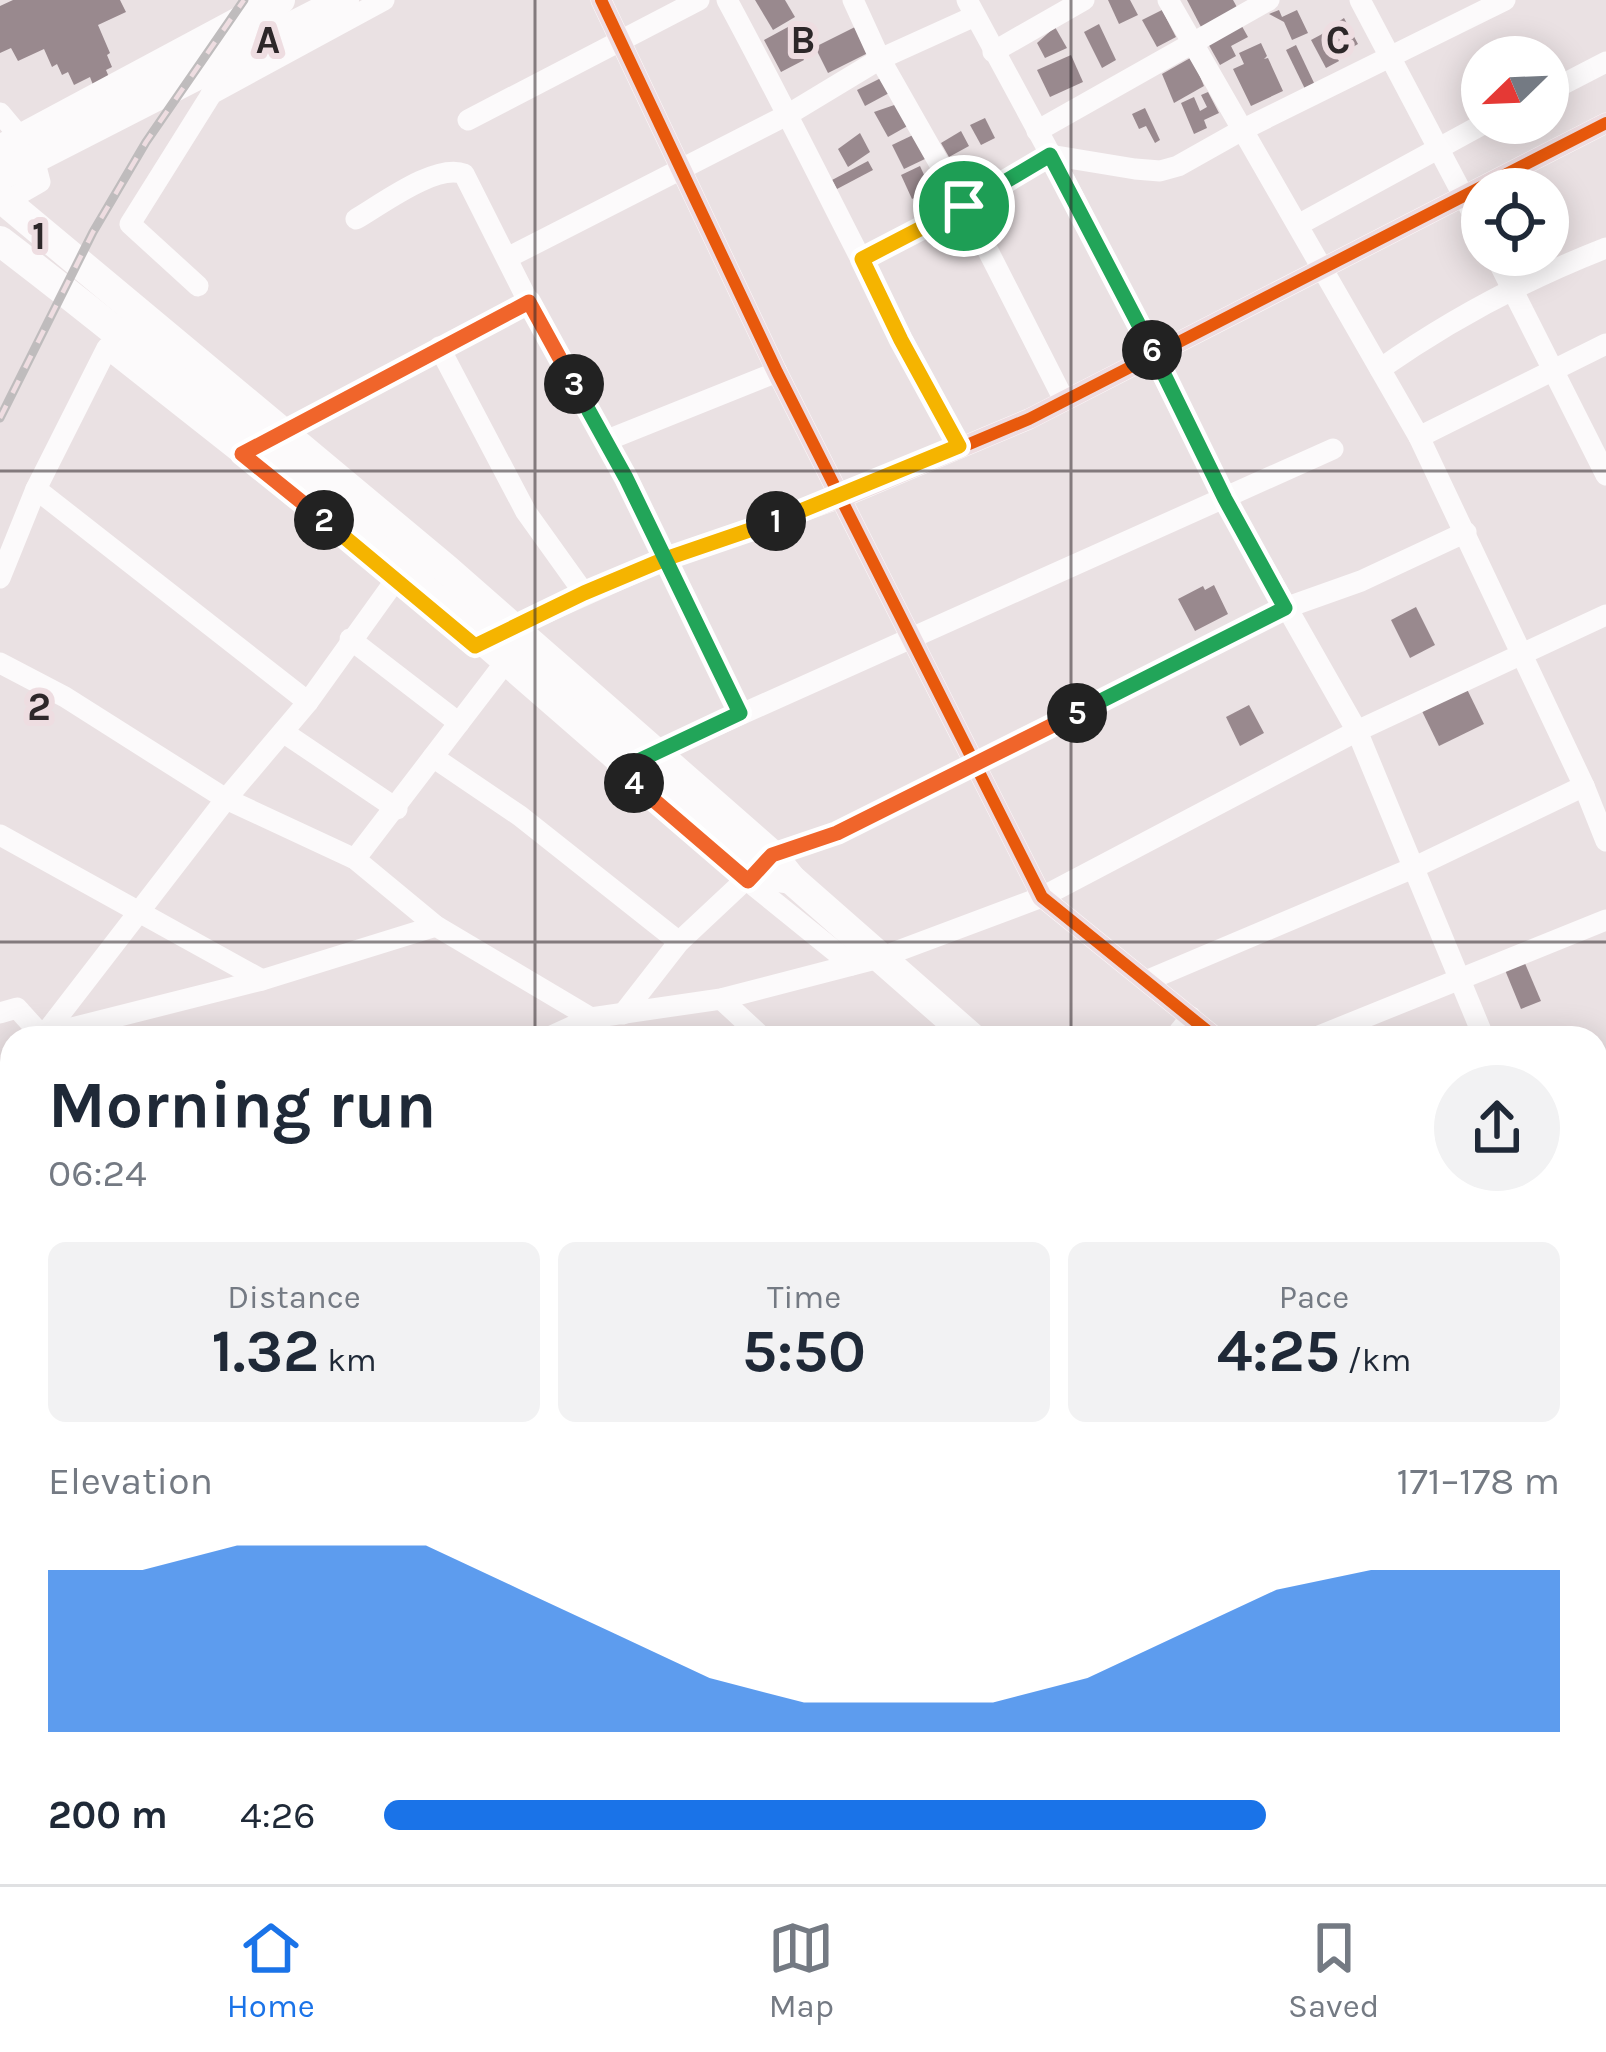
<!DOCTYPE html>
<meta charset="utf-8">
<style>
body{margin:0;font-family:Karla,sans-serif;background:#f2f2f3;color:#1f2937;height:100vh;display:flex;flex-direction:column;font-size:45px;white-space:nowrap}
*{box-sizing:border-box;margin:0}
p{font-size:39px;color:#747a83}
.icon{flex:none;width:66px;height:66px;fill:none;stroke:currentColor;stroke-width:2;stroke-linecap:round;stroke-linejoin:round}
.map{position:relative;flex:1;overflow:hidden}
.details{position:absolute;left:0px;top:1026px;width:1608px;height:858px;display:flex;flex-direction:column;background:#fff;border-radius:36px 36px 0 0;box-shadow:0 6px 30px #0003}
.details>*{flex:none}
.needle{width:78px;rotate:247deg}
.fabs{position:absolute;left:1461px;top:36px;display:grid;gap:24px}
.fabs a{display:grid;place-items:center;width:108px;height:108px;border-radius:50%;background:#fff;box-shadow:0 6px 30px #0003;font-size:60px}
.pin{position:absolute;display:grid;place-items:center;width:102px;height:102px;color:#fff;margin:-51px;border:6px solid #fff;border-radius:50%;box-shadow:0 3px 12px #0007}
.km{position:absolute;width:60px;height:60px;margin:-30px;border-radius:50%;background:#222;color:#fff;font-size:33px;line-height:60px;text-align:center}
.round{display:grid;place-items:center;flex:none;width:126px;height:126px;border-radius:63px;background:#f2f2f3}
.head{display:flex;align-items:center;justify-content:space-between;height:204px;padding:0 48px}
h1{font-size:66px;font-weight:700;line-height:90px}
.stats{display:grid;grid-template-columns:repeat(3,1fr);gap:18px;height:204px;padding:12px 48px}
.stats div{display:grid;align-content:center;border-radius:18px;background:#f2f2f3;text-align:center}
.stats b{font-size:60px;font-weight:700}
.stats small{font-size:33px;font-weight:400}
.stats p{font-size:33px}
.chart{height:336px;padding:24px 48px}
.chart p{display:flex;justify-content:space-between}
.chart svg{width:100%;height:216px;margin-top:12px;fill:#1a73e8;opacity:.7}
ul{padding:0 48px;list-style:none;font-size:39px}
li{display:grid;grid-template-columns:192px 144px 1fr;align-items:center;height:90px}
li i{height:30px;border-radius:15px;background:#1a73e8}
.tab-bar{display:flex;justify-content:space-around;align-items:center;height:168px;border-top:3px solid #e0e1e3;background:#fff;font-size:33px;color:#747a83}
.tab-bar a{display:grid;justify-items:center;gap:6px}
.tab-bar .active{color:#1a73e8}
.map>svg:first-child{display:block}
.building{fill:#99898e}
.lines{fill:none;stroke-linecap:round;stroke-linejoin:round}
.street{stroke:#fcfafb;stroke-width:21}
.secondary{stroke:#fcfafb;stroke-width:30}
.rail-casing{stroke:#bfbcbd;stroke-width:9}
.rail{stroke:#eedde1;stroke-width:4.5;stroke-dasharray:14;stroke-linecap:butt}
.cycleway-casing{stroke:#eedde1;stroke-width:20}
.cycleway{stroke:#e8590c;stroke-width:12}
.split-1-casing{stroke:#fff;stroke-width:24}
.split-2-casing{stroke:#fff;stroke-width:24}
.split-3-casing{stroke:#fff;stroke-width:24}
.split-4-casing{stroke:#fff;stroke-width:24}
.split-5-casing{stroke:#fff;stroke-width:24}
.split-6-casing{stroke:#fff;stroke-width:24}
.split-7-casing{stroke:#fff;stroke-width:24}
.split-1{stroke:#f5b400;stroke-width:15}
.split-2{stroke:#f5b400;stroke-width:15}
.split-3{stroke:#f0652b;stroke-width:15}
.split-4{stroke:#22a559;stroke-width:15}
.split-5{stroke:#f0652b;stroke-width:15}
.split-6{stroke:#22a559;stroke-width:15}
.split-7{stroke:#22a559;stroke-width:15}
.grid{fill:none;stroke:#2d2729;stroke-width:3;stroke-opacity:0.55}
.grid-label{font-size:39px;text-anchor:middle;font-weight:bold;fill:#2d2729;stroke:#eedde1;stroke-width:12;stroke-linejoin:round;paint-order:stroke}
</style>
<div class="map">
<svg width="1606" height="1884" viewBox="0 0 1606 1884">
<rect width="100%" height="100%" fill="#eae1e3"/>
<g class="building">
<polygon points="13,0 120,0 126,12 98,25 110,53 107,55 112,67 106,70 109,77 93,85 90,77 74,85 68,72 62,75 57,64 52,67 44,49 18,61 11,48 0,53 0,6"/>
<polygon points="755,0 785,0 795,17 773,30"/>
<polygon points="1108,0 1130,0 1138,15 1119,24"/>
<polygon points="1187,0 1233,0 1238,9 1201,27"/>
<polygon points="1162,10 1176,37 1157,47 1142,20"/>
<polygon points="1279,10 1282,17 1297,10 1308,33 1292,40 1284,22 1269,14"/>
<polygon points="1344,18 1358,44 1339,55 1326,30"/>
<polygon points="799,21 807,37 795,43 804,60 781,72 764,40"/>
<polygon points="1239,21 1248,37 1231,46 1236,56 1220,65 1206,40"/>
<polygon points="1099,24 1116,60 1102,68 1084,32"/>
<polygon points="855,27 868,53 828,73 815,47"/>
<polygon points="1055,27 1067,48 1045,58 1037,43"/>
<polygon points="1324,33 1339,61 1326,68 1311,40"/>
<polygon points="1261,43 1267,56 1264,59 1268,58 1283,91 1251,106 1233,69 1244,64 1239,53"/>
<polygon points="1296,45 1315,85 1305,89 1286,50"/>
<polygon points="1071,55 1083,82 1050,97 1037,70"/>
<polygon points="1192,57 1204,86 1174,103 1162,74"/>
<polygon points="883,77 891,92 865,106 857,90"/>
<polygon points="1208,92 1219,113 1204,120 1207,128 1194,134 1181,103 1194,97 1200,111 1207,107 1201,95"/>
<polygon points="900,103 911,124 888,137 874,112"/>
<polygon points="1145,108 1160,140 1155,143 1146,126 1139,129 1132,114"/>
<polygon points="985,118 995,138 981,145 970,125"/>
<polygon points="961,131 969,146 949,157 941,143"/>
<polygon points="860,133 870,152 848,167 838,149"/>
<polygon points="915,134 927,158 904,169 892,145"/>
<polygon points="868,161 873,170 837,189 832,180"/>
<polygon points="920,166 931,190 912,199 901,175"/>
<polygon points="1214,585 1228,614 1195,631 1178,599 1203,586 1205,590"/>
<polygon points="1416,607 1435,645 1410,658 1391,620"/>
<polygon points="1464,683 1484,724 1439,746 1419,705"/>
<polygon points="1249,705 1264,733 1240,746 1226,717"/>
<polygon points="1524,961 1541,1001 1521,1009 1505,970"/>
</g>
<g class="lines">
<g class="street">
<polyline points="601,0 777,372 1042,897 1216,1038"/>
<path d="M727,0C807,148 878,299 959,446"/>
<polyline points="853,0 880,59 980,235 1064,400"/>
<polyline points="967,0 1073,196 1225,499 1357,731 1484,1038"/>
<polyline points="1168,0 1419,437 1584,786 1606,841"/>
<polyline points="1360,0 1482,231"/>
<polyline points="993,52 1084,0"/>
<polyline points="1548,92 1606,62"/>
<polyline points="211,94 384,0"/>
<polyline points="0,113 32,151 40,182 0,205"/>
<polyline points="468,120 699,0"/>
<polyline points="1037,131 1269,0"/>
<path d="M356,219C382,204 436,163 464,174L524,293L625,478L740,713"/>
<polyline points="1298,225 1485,123"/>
<polyline points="1495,255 1606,475"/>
<polyline points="507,258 789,114 880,59 975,16"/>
<polyline points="863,259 964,206 1050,155 1135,169 1160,171 1178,166 1242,130 1505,0"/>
<polyline points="198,286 130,224 234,58"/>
<polyline points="439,347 526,512 584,593"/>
<path d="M1380,369C1451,319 1524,280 1606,248"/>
<polyline points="274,437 529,302"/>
<polyline points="1419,437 1606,344"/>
<polyline points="605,441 777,372"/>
<polyline points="36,489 308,702"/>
<polyline points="0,578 36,489 107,348 283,487"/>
<polyline points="503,632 666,559 843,497 1029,419 1606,123"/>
<polyline points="350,639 459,723"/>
<polyline points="0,663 65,697 226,799 355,859 436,926 591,1018"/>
<polyline points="283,732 397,809"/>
<polyline points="433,757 520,816 679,942"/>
<polyline points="646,757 1333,449"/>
<polyline points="0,835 262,980"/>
<polyline points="355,859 501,668"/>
<polyline points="737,872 852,965"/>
<polyline points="1146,981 1413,868 1584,786"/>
<polyline points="721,999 763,1038"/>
<polyline points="0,1013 17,1008 44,1038"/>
<polyline points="623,1014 679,942 772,855 837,833 1285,608 1361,581 1466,532"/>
<polyline points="44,1035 226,799 308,702 397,578"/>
<polyline points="44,1035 262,980 436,926"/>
<polyline points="547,1038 591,1018 721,999 879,958 1042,897 1357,731 1606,615"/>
<polyline points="1174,1038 1191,1017"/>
<polyline points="1314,1038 1606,920"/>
<polyline points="0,1193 12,1190"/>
<polyline points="1596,1286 1606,1307"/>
<polyline points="1596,1333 1606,1339"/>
<polyline points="0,1384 12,1380"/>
<polyline points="1596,1421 1606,1410"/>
<polyline points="1596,1602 1606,1592"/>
<polyline points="0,1686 12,1683"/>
<polyline points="0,1780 12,1819"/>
<polyline points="0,1869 12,1857"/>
<polyline points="416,1872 421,1884"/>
<polyline points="586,1872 592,1884"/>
<polyline points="813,1872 819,1884"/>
<polyline points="928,1872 934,1884"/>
<polyline points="1036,1872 1043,1884"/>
<polyline points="1201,1872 1207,1884"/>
<polyline points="1374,1872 1380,1884"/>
<polyline points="211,1884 218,1872"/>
<polyline points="1061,1884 1085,1872"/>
</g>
<g class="secondary">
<polyline points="0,150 280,0"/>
<polyline points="0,176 344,0"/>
<polyline points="0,197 446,569 772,855 791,879 972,1038"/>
<path d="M0,241C255,436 494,650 736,860L755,874L791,879"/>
<polyline points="1596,1147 1606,1143"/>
<polyline points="1596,1524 1606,1530"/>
<polyline points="1596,1552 1606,1558"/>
<polyline points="162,1884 187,1872"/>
</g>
<defs>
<polyline id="rail" points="0,418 93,232 146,142 244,0"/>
</defs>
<use href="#rail" class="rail-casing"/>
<use href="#rail" class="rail"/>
<defs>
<g id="cycleway">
<polyline points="601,0 777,372 1042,897 1216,1038"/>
<polyline points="475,646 584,593 666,559 843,497 1029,419 1606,123"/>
</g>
</defs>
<use href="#cycleway" class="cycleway-casing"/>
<use href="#cycleway" class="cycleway"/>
</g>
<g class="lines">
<defs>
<polyline id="split-1" points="776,521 959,446 901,340 862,259 964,206"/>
<polyline id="split-2" points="324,520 475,646 584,593 665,559 776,521"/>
<polyline id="split-3" points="324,520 242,454 529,302 574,384"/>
<polyline id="split-4" points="574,384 626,478 740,713 619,770 634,783"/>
<polyline id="split-5" points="634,783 748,881 772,855 837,833 1077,713"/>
<polyline id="split-6" points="1077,713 1285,608 1225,499 1152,350"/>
<polyline id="split-7" points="964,206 1050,155 1152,350"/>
</defs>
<use href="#split-1" class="split-1-casing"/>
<use href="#split-2" class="split-2-casing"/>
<use href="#split-3" class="split-3-casing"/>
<use href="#split-4" class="split-4-casing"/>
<use href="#split-5" class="split-5-casing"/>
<use href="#split-6" class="split-6-casing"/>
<use href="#split-7" class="split-7-casing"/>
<use href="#split-1" class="split-1"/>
<use href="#split-2" class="split-2"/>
<use href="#split-3" class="split-3"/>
<use href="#split-4" class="split-4"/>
<use href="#split-5" class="split-5"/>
<use href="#split-6" class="split-6"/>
<use href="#split-7" class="split-7"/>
</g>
<path class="grid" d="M535,0V1038M1071,0V1038M0,471H1606M0,942H1606M0,1413H12M1596,1413H1606M535,1872V1884M1071,1872V1884"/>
<g class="grid-label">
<text x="268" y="53">A</text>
<text x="803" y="53">B</text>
<text x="1338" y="53">C</text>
<text x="39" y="249">1</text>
<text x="39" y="720">2</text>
</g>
</svg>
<div class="fabs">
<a><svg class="needle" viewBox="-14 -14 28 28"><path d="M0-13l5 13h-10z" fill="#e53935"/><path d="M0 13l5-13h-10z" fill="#747a83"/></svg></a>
<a><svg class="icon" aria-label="locate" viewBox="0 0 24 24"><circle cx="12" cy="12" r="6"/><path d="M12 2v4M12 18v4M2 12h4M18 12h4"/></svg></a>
</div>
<div class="pin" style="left:964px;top:206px;background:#1e9e55"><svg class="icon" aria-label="arrive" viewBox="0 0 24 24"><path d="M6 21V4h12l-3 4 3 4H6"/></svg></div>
<b class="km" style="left:776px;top:521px">1</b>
<b class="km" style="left:324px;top:520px">2</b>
<b class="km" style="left:574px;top:384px">3</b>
<b class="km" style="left:634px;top:783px">4</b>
<b class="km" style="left:1077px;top:713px">5</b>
<b class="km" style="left:1152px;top:350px">6</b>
<section class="details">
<div class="head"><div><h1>Morning run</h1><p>06:24</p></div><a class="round"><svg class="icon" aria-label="share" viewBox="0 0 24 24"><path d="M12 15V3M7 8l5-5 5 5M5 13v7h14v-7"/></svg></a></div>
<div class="stats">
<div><p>Distance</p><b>1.32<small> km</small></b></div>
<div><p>Time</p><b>5:50</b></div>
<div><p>Pace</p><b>4:25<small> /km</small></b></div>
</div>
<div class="chart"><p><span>Elevation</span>171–178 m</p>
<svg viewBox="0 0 160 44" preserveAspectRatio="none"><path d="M0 44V11L10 11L20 6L30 6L40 6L50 15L60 24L70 33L80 38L90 38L100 38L110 33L120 24L130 15L140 11L150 11L160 11V44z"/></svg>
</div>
<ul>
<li><b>200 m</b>4:26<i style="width:75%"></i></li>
</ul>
</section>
</div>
<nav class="tab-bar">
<a class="active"><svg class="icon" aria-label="home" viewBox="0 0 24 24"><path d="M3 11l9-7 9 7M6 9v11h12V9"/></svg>Home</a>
<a><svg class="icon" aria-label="map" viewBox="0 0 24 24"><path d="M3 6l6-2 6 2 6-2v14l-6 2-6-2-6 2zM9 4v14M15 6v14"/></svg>Map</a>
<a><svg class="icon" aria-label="saved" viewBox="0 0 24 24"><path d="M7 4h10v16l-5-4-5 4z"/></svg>Saved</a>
</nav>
